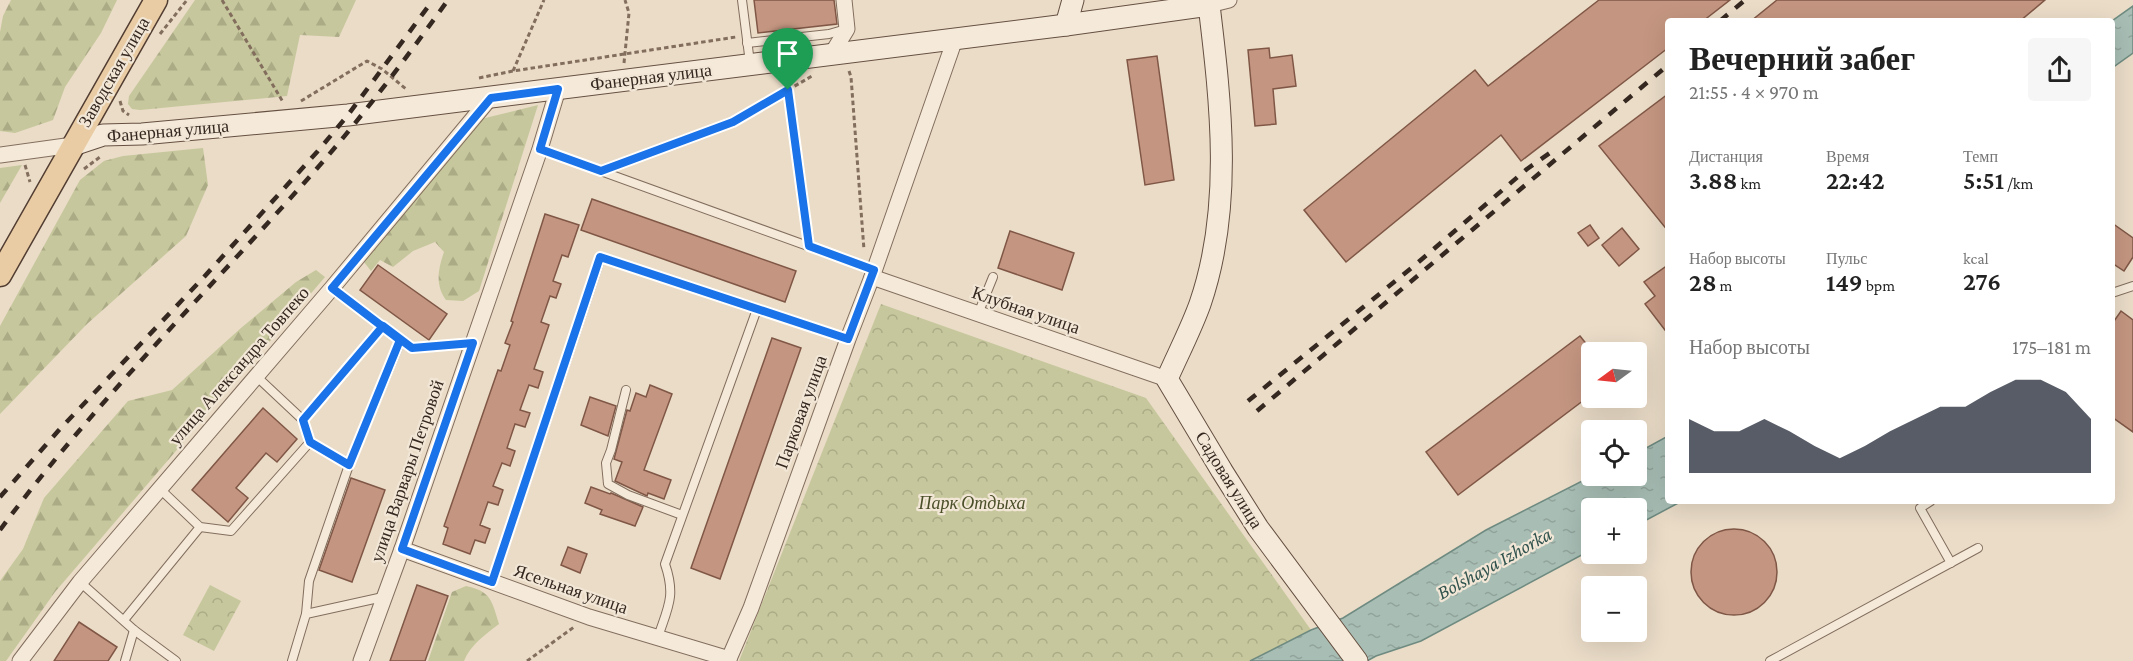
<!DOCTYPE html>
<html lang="ru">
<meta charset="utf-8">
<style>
body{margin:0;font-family:"Crimson Pro",serif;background:#f6f6f6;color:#222;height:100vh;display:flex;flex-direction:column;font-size:22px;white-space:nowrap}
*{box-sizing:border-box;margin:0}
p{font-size:20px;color:#767676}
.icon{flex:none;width:33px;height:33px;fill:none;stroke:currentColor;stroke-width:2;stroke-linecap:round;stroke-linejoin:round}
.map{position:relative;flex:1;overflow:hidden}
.side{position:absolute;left:1665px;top:18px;width:450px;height:486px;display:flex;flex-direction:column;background:#fff;border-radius:6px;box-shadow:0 6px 24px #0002}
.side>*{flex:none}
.needle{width:39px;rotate:255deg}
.buttons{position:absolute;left:1581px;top:342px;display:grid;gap:12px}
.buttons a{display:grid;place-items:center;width:66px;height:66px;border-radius:6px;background:#fff;box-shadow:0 6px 24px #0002;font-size:30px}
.pin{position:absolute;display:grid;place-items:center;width:51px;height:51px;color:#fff;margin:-62px -26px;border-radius:50% 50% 50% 0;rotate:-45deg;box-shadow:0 0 6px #0007}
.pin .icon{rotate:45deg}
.round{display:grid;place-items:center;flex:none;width:63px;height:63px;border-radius:6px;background:#f6f6f6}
.summary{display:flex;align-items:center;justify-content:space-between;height:102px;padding:0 24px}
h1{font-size:33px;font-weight:600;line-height:45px}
.stats{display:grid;grid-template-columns:repeat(3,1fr);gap:9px;height:102px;padding:6px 24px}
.stats div{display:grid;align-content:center}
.stats b{font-size:26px;font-weight:600}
.stats small{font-size:16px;font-weight:400}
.stats p{font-size:16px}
.chart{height:168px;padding:12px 24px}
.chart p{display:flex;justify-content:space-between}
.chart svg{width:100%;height:108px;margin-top:6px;fill:#111827;opacity:.7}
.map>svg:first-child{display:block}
.forest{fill:url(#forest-firs)}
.park{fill:url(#park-crowns)}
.water{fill:url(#water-ripples);stroke:#6f8b81;stroke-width:1.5}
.building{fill:#c49681;stroke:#805746;stroke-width:1.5}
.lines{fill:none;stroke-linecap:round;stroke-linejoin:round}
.lane-casing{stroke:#836e5e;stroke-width:10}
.street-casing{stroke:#836e5e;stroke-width:17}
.secondary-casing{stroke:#654f41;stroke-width:23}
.primary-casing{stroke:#523d32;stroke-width:25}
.path{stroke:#836e5e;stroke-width:3;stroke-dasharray:4.5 3;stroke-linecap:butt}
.lane{stroke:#f5ead9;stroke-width:8}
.street{stroke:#f5ead9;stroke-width:15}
.secondary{stroke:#f5ead9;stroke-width:21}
.primary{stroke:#e9cca3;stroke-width:22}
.rail{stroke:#352820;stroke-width:4.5;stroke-dasharray:10 10;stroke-linecap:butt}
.route-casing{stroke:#fff;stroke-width:12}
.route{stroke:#1a73e8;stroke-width:8}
.labels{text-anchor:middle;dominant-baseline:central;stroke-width:4.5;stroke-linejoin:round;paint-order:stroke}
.street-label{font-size:18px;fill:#352820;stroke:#f2e7d6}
.park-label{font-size:18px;font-style:italic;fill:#4a4f29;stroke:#f2e7d6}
.water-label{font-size:20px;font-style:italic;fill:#31534e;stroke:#f2e7d6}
</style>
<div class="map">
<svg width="2133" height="661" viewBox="0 0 2133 661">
<defs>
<pattern id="forest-firs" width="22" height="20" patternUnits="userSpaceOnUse" patternTransform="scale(1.5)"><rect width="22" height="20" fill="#c6c79c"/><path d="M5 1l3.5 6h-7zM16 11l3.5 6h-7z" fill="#abab86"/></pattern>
<pattern id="park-crowns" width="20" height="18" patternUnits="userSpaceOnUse" patternTransform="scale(1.5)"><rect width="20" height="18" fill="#c6c79c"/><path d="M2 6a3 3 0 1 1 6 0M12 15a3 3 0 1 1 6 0" fill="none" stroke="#abab86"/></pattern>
<pattern id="water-ripples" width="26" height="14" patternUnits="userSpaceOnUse" patternTransform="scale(1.5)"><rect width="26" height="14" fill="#a8beb5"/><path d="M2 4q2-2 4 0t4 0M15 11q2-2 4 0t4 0" fill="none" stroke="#91a39b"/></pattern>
</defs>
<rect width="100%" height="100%" fill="#eadcc7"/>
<g class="forest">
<polygon points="11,0 117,0 101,33 65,87 53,120 15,133 0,131 0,32 3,16"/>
<polygon points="195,0 356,0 339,37 300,35 287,96 140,110 132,109 128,104 129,96"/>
<path d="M538,105L479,291L463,301L446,300C435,285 438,269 444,252L435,242L413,251L393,267L380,260L371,271L364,262L368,254L477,120Z"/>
<polygon points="203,148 208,185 186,236 87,324 0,414 0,326 80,180 104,161 123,156"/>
<polygon points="22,165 0,203 0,168"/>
<polygon points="316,270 325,277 55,592 6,661 0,661 0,581 23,549 44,498 128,401 172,390 241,328 296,282"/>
<path d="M466,586C491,591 492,601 499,624C486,634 470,645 464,661H428L452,592Z"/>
</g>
<g class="park">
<polygon points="881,304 1146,398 1311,630 1250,661 739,661"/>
<polygon points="210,585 241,601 214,651 183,635"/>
</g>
<g class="water">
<polygon points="2133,6 2133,53 2112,68 2112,21"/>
<polygon points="1668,436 1668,501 1682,501 1637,525 1636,508 1592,508 1591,550 1421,641 1376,656 1367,661 1250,661 1311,630 1343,618 1486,530 1592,476 1636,476 1637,453"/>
</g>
<g class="building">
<polygon points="754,0 834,0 837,24 758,33"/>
<polygon points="1599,0 1730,0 1703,21 1668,21 1668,48 1521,161 1501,135 1346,262 1304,210 1475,70 1488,86"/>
<polygon points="1777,0 2045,0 2020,21 1751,21"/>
<polygon points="1269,48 1270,58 1292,55 1296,86 1273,89 1276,124 1255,126 1248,50"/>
<polygon points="1157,56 1174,180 1145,185 1127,60"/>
<polygon points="1668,94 1668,231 1599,146"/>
<polygon points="592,199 796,271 785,302 581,230"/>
<polygon points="545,214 579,225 568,257 562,255 553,281 561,284 556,298 550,296 541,322 549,325 534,369 543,372 538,388 529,385 520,410 530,413 525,427 515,424 507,448 515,451 510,466 502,463 493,486 503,490 498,505 488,502 480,525 490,529 485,543 475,540 470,554 443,544 448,528 444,526 498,370 501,371 510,345 505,343 513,322 511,321"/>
<polygon points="2112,223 2133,238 2133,257 2124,271 2112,263"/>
<polygon points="1590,225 1599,238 1588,246 1578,233"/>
<polygon points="1622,228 1639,249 1619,266 1602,245"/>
<polygon points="1010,231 1074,253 1062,290 998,268"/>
<polygon points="378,265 447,314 429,340 360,290"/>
<polygon points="1668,265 1668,334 1645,304 1655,296 1644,282"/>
<polygon points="2121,311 2133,320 2133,432 2112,417 2112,324"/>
<polygon points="1580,336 1592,351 1592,394 1458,495 1426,452"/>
<polygon points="772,338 801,348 720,579 691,568"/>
<polygon points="650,385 672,394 644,470 671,480 664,499 648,493 647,496 615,481 622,462 614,459 627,410 630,411 636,393 646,397"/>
<polygon points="590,397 616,406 608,436 581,425"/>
<polygon points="263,408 297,439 277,462 266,453 236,488 248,498 228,522 192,490"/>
<polygon points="351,478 385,490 352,582 319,570"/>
<polygon points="591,487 610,494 611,493 643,507 635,526 600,514 602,510 585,503"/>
<circle cx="1734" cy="572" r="43"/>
<polygon points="568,547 587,554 580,573 561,565"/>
<polygon points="417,585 448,596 425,661 390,661"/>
<polygon points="79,622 117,647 108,661 54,661"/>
</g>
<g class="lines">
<defs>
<g id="lane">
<polyline points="742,0 750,63"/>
<polyline points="747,43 829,34 846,29"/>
<polyline points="540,149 874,270"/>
<polyline points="332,288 412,348 473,343"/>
<polyline points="2112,293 2133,286"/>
<polyline points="978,314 993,277"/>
<polyline points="256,376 303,420 310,442 349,465"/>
<polyline points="626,390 611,450 606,463 608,484 628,495 682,515"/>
<polyline points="303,420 383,326"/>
<polyline points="160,489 200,527 231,531 310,442"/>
<polyline points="1931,501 1920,508 1951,563"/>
<polyline points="80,582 134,630 176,661"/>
<polyline points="492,583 601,257 848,339"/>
<polyline points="306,614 309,581 349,465 401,340"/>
<polyline points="124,620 200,527"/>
<path d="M658,637C668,607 676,596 665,564L757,309"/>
<polyline points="125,661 134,630"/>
<polyline points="292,661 306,614 383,597"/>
<polyline points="1770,661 1978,548"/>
</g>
<g id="street">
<polyline points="1208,0 1209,5 1229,0"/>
<polyline points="831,55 847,29 844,0"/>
<polyline points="0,155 73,145"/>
<polyline points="872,277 1167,379"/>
<polyline points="402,549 589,617 729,659"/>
<polyline points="20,661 80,582 332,288 491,97"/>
<polyline points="361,661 402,549 540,149 558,89"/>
<polyline points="728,661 751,608 848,339 872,277 955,39"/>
</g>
<g id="secondary">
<polyline points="1066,25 1073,0"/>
<path d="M73,145L103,135L142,134L348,115L1066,25L1209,5C1221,104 1233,208 1200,304C1191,329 1178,354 1167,379L1222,471L1258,528L1357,661"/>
</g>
<polyline id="primary" points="0,275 156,0"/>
</defs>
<use href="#lane" class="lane-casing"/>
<use href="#street" class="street-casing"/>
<use href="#secondary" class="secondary-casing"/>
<use href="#primary" class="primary-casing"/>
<g class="path">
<polyline points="222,0 283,102"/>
<polyline points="160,34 187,0"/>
<polyline points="624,63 629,13 625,0"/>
<polyline points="513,71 544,0"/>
<polyline points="849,71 851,77 864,250"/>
<polyline points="479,78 513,71 736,37"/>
<polyline points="788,90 808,235"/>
<polyline points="120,101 123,111 129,115"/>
<polyline points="301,101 367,61 382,69 406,89"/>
<polyline points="25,165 30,182"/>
<polyline points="617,165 733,122 812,76"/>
<polyline points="84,169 100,157"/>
<polyline points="527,661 574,627"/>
</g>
<use href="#lane" class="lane"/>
<use href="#street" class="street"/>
<use href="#secondary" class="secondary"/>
<use href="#primary" class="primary"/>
<g class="rail">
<polyline points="1720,21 1745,0"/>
<polyline points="1248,401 1415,265 1527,169 1557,148"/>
<polyline points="1257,411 1668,65"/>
<polyline points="0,497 59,430 204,277 317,152 348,115 433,0"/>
<path d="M0,530C98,397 218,282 326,158C369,108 409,54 448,0"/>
</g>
</g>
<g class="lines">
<defs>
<polyline id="route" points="788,90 733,122 601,171 540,149 558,89 491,98 332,288 400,340 349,465 310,442 303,420 383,326 412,348 473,343 402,549 492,582 600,257 848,339 874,270 809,246 788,90"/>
</defs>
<use href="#route" class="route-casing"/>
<use href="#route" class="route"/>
</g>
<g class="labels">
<g class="street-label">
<text transform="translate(114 72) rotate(-60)">Заводская улица</text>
<text transform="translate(651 77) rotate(-7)">Фанерная улица</text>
<text transform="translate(168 131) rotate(-5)">Фанерная улица</text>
<text transform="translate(1026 310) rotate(19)">Клубная улица</text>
<text transform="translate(239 366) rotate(-49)">улица Александра Товпеко</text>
<text transform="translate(801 412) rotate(-70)">Парковая улица</text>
<text transform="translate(407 471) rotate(-71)">улица Варвары Петровой</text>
<text transform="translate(1229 480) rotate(58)">Садовая улица</text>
<text transform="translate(571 589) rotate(19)">Ясельная улица</text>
</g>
<g class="park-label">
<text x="972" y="503">Парк Отдыха</text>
</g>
<g class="water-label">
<text transform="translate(1494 563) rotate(-29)">Bolshaya Izhorka</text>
</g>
</g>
</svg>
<div class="buttons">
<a><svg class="needle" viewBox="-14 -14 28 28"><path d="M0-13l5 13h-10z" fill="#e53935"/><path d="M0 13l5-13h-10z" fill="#767676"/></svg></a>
<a><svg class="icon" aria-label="locate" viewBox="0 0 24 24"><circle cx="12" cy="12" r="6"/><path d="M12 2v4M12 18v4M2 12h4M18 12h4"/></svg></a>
<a>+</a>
<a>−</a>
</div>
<div class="pin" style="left:788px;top:90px;background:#1e9e55"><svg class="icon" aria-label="arrive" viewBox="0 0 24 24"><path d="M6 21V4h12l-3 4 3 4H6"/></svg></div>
<section class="side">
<div class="summary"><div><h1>Вечерний забег</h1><p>21:55 · 4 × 970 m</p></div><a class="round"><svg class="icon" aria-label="share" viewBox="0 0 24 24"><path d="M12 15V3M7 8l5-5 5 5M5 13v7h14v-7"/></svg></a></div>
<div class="stats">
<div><p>Дистанция</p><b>3.88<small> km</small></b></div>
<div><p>Время</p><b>22:42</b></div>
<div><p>Темп</p><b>5:51<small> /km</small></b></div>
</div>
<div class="stats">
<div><p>Набор высоты</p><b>28<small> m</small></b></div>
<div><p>Пульс</p><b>149<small> bpm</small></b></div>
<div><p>kcal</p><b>276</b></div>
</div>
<div class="chart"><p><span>Набор высоты</span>175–181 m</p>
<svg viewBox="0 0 160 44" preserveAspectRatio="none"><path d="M0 44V22L10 27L20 27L30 22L40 27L50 33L60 38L70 33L80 27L90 22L100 17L110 17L120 11L130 6L140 6L150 11L160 22V44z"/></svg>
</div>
</section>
</div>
